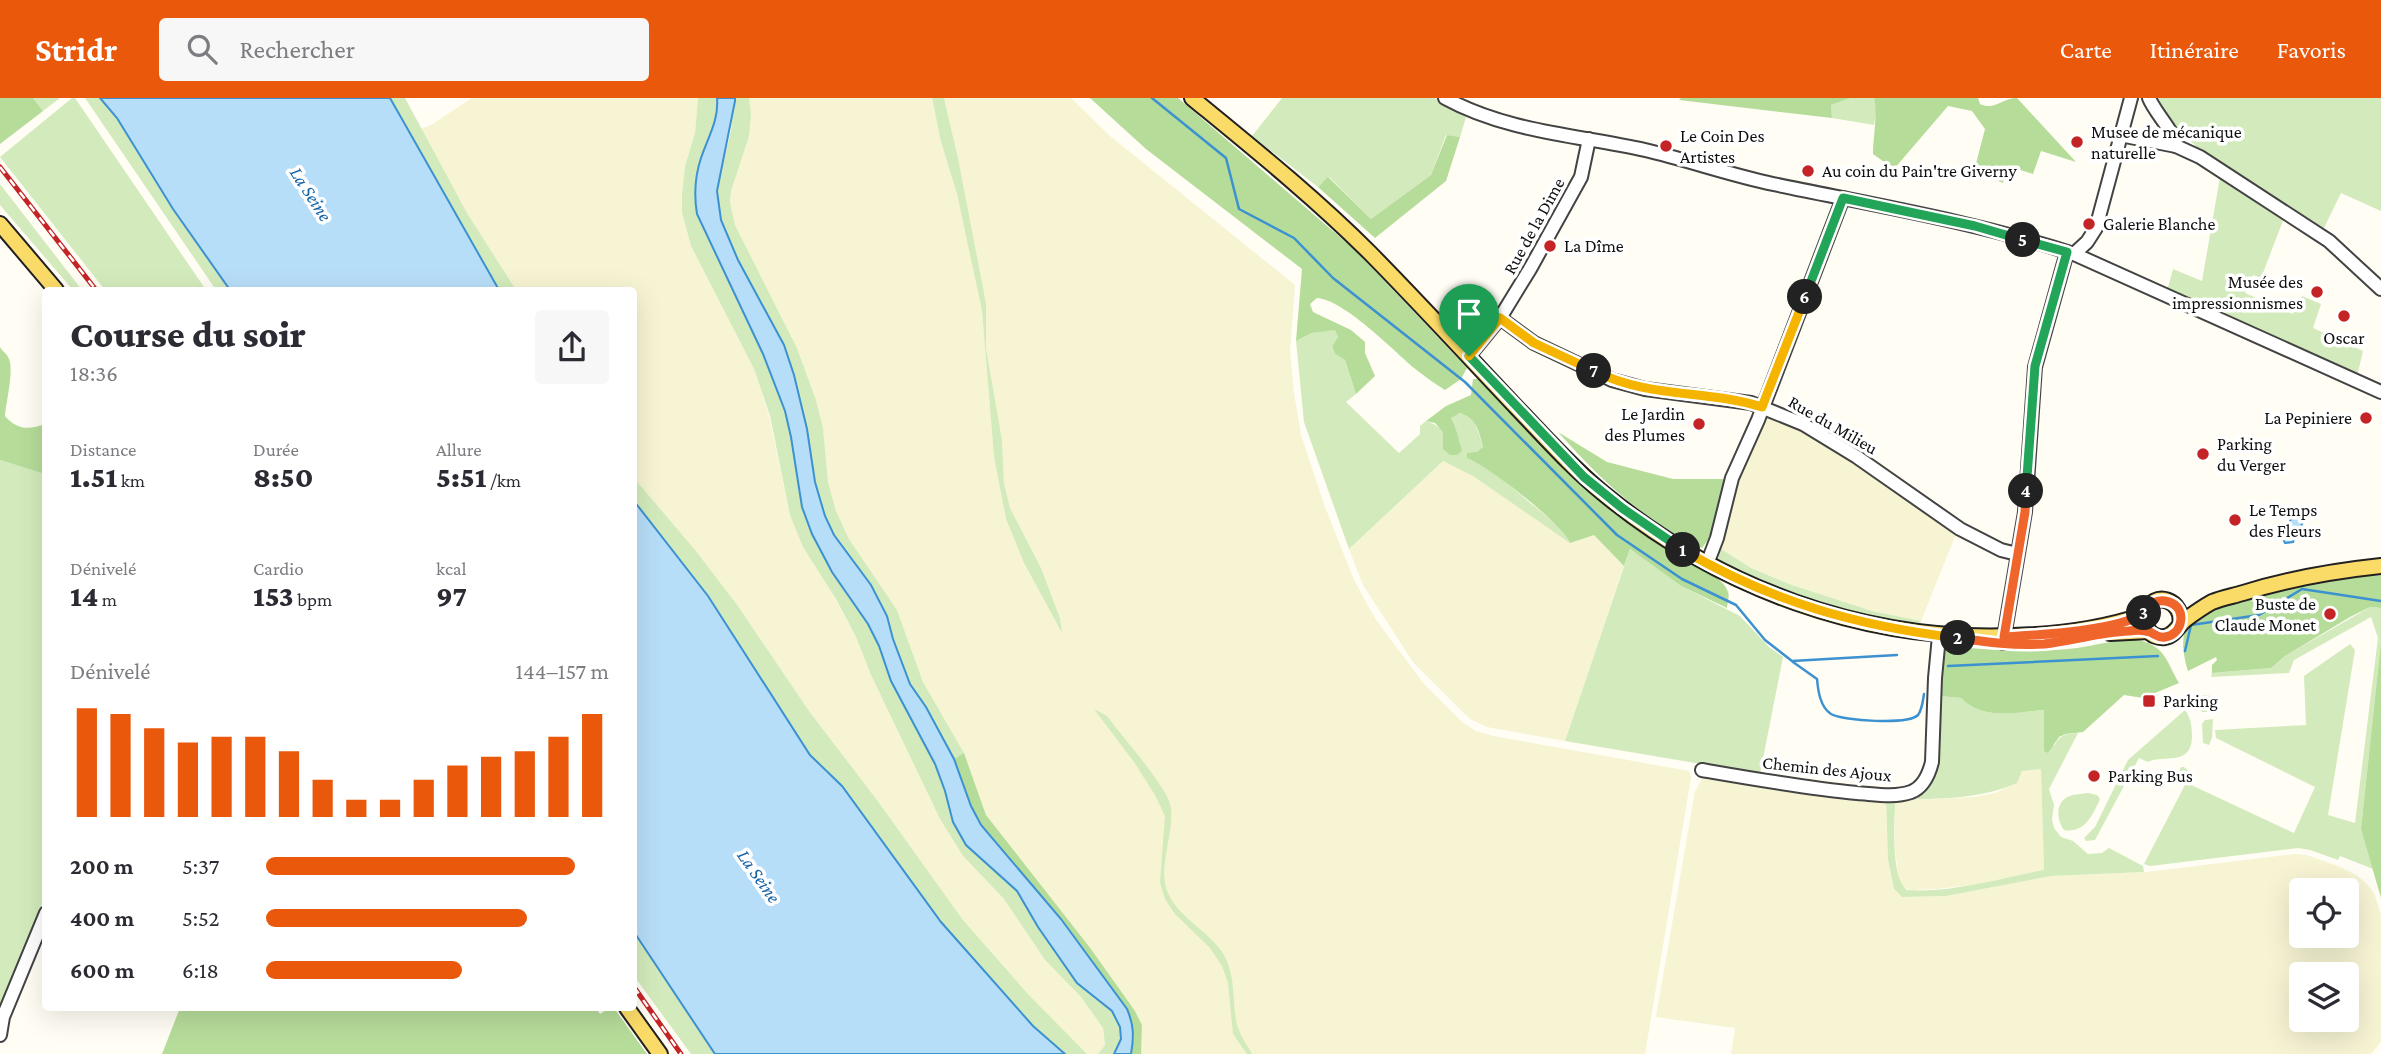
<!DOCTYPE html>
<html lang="fr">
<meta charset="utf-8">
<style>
body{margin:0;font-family:"Crimson Pro",serif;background:#f7f7f7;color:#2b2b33;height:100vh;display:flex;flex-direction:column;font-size:26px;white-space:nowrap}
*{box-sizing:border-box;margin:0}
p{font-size:23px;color:#7c7c81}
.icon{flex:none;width:38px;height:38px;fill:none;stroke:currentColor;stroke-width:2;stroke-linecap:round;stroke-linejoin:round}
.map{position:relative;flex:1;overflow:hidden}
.side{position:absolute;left:42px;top:189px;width:595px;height:724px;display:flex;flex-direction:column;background:#fff;border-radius:7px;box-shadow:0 7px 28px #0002}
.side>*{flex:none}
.tools{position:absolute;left:2289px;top:780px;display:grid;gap:14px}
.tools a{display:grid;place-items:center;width:70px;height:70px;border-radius:7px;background:#fff;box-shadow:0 7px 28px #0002;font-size:35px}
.pin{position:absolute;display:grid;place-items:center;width:60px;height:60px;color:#fff;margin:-72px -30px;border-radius:50% 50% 50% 0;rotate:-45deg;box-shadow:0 0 7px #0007}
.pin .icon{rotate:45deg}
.km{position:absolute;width:35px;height:35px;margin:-18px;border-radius:50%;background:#222;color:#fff;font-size:19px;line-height:35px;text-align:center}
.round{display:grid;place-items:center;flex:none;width:74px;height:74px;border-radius:7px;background:#f7f7f7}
.headline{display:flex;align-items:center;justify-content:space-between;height:119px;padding:0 28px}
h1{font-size:38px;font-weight:800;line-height:52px}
.figures{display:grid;grid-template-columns:repeat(3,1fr);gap:10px;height:119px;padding:7px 28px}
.figures div{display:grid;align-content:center}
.figures b{font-size:30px;font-weight:800}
.figures small{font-size:19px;font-weight:400}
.figures p{font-size:19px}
.chart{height:196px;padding:14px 28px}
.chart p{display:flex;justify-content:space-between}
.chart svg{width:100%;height:126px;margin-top:7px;stroke:#ea580c;stroke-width:6}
ul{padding:0 28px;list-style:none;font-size:23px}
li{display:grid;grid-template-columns:112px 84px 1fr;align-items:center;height:52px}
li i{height:18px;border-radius:9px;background:#ea580c}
header{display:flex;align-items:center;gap:42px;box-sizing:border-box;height:98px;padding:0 35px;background:#ea580c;color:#fff}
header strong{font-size:33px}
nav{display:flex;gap:38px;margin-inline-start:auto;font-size:24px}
.search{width:490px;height:63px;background:#f7f7f7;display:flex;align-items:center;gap:18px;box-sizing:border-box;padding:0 24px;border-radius:7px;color:#7c7c81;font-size:26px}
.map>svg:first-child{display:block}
.farmland{fill:#f6f4d3;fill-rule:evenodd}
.green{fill:#d3ebbc}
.forest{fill:#b6dc9a}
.water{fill:#b7def8;stroke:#3c91d0;stroke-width:2}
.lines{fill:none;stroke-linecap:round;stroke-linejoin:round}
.stream{stroke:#3c91d0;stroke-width:2.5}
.minor-casing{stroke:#434343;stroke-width:16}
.major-casing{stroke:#212121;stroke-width:18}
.minor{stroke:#fff;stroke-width:12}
.major{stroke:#fbdb68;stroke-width:14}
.rail-casing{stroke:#c52427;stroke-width:5}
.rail{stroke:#fff;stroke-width:2.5;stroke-dasharray:8;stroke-linecap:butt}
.split-1-casing{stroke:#fff;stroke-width:14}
.split-2-casing{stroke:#fff;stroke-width:14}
.split-3-casing{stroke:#fff;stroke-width:14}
.split-4-casing{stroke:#fff;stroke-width:14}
.split-5-casing{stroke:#fff;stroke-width:14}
.split-6-casing{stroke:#fff;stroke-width:14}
.split-7-casing{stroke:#fff;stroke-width:14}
.split-8-casing{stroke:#fff;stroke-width:14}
.split-1{stroke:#22a559;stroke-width:9}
.split-2{stroke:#f5b400;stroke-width:9}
.split-3{stroke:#f0652b;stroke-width:9}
.split-4{stroke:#f0652b;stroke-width:9}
.split-5{stroke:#22a559;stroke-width:9}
.split-6{stroke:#22a559;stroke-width:9}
.split-7{stroke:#f5b400;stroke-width:9}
.split-8{stroke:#f5b400;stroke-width:9}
.poi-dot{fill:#c52427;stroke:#fff;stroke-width:2.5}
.labels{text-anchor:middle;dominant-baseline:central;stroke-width:7;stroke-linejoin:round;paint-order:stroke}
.poi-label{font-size:18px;fill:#101010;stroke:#fff;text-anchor:start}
.street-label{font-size:18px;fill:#101010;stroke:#fff}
.water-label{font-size:19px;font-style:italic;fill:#1563a7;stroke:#fff}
</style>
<header>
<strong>Stridr</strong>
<div class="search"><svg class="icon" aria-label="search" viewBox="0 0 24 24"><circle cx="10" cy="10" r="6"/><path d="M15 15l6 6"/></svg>Rechercher</div>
<nav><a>Carte</a><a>Itinéraire</a><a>Favoris</a></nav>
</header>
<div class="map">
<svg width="2381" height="956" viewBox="0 0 2381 956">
<rect width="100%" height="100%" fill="#fffdf4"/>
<g class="farmland">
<polygon points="472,0 698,0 695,35 685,68 682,96 682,115 691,148 754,271 769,318 790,417 856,539 871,577 940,721 963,758 1004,801 1045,862 1081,899 1103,930 1105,947 1098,956 1087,956 1028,896 963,822 877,702 809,613 738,508 696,453 634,380 634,192 516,192 467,115 420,31 431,27"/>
<polygon points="749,0 932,0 941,44 957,96 982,213 994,359 1006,421 1024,465 1061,533 1060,520 1041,470 1010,410 1004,385 1002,342 986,250 986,205 958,60 944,0 1071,0 1110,38 1295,187 1290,254 1294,295 1301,337 1325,409 1354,482 1376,522 1424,586 1462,624 1476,633 1493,638 1689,673 1691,679 1645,956 1141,956 1142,927 1135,913 1091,851 986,717 964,655 923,584 897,512 849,441 836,413 828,384 823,330 816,302 797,250 735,127 730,104 731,93 751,16"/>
<polygon points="1765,319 1809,336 1956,436 1921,523 1872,513 1789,486 1751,470 1718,449 1735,381"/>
<polygon points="1443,363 1594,437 1624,468 1565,643 1487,629 1470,621 1413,564 1363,487 1349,451"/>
<polygon points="2041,671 2044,772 1973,787 1936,791 1912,792 1903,790 1899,782 1895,751 1895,703 1973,699 1995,695 2016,685 2022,673"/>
<path d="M1704,678L1777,691L1886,701L1888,762L1894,791L1902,799L1946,798L2051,778L2147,774L2295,756L2307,757L2340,769L2356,777L2366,785L2374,795L2381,817V944L2371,956H1731L1735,930L1656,919L1695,693ZM2301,793H2347V838H2301ZM2301,877H2347V922H2301Z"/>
</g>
<g class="green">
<polygon points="33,0 60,0 43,13"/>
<polygon points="72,0 75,0 206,192 105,192 0,59"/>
<polygon points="85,0 100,0 117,20 173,111 230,192 216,192"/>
<polygon points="390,0 405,0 467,115 516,192 499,192"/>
<path d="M698,0H717C719,22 709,42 701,62L763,256L785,313L791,339L802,409L812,436L832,474L868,526L879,548L891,583L935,666L945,693L953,724L966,747L1017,793L1038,829L1058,856L1096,899L1112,913L1120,929L1121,941L1114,956H1098L1105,947L1103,930L1081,899L1045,862L1004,801L963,758L940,721L871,577L856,539L836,501L803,449L790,417L770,318L754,271L691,148L682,115V96L685,68L695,35Z"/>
<polygon points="735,0 749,0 751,16 749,38 731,93 730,104 735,127 797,250 816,302 823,330 828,384 836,413 849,441 897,512 923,584 964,655 954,661 926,609 910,587 893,541 887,518 871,487 834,437 825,418 815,384 807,331 784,247 738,162 721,122 717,93 731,32"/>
<polygon points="932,0 944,0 958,60 986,205 986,250 1002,342 1004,385 1010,410 1041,470 1060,520 1062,535 1024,465 1006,421 994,359 982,213 957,96 941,44"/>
<polygon points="1282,0 1435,0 1466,19 1460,39 1446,37 1431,77 1371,121 1329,79 1318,89 1252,38"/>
<polygon points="1851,0 1874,0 1877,10 1874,27 1832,20 1831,7"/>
<polygon points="2158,0 2381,0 2381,113 2341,95 2324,130 2198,50 2171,24"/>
<polygon points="2220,79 2284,120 2261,180 2253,177 2245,195 2293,216 2302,198 2321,206 2313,230 2363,253 2357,278 2167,193 2173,171 2202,183"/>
<polygon points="0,86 82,192 73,192 0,107"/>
<path d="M1335,231L1338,239L1332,248L1335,256L1345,262L1356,296L1346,304L1399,355L1420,336V328L1426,323C1438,326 1448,338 1460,344C1455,336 1456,328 1451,320C1472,303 1479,335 1483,350L1477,354L1478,364L1495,375L1561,431L1567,436L1570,445L1473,378L1443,363L1349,451L1304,324L1296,243L1312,235Z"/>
<polygon points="0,362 46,376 45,798 0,915"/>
<polygon points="634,380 696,453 738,508 809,613 877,702 963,822 1028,896 1087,956 1065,956 1033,928 941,824 842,688 810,657 708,498 634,403"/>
<polygon points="1718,449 1751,470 1789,486 1872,513 1921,523 1918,531 1827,510 1751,480 1721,464 1716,457"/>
<polygon points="1630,451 1681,488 1740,518 1769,549 1783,559 1760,676 1565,643"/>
<polygon points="2370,509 2381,510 2381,543 2361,731 2373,771 2340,758 2338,762 2310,752 2298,750 2150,768 2144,766 2186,685 2175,681 2181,669 2184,669 2195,679 2187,685 2294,735 2315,689 2216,640 2215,632 2306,627 2304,578 2350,546 2355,552 2328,717 2355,725 2378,540 2371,519 2294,562 2289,575 2211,579 2212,575 2271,570 2285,558"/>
<polygon points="2201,597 2212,598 2213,614 2202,614 2195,608 2196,600"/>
<path d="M1939,598L1961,600C1983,623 2016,614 2045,612L2054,648C2060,637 2065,636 2078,635L2049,691L2054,707L2052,721L2054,730L2061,739L2073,743L2088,756L2102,755L2109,750L2143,768L2144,774L2051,778L1946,798L1902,799L1894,791L1888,762L1886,701L1895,703C1895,724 1890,778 1907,792C1953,795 1999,780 2044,772L2041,671L2022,673L2017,685C1978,702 1941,700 1900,702L1929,682Z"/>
<path d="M1094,611L1107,618C1121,638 1169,690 1171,710C1174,736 1157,772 1168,795C1179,821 1215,837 1225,859C1236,881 1232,904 1237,927C1240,937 1247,947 1252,956H1247L1233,936L1228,885L1222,868L1210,850L1175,816L1165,801L1160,784L1165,718L1155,697L1134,664Z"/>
<path d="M2185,612C2191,620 2192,629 2192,639C2191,669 2164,656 2148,664L2139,660L2095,742L2086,743L2084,740L2095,729L2128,662Z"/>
<polygon points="2213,621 2212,640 2209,647 2203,645 2202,626 2205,622"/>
<path d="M2088,695L2097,697L2100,701C2093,717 2084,736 2064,732C2056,721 2055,703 2070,698C2075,696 2082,696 2088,695Z"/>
<polygon points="634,834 715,956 691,956 634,878"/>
</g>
<g class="forest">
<polygon points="0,0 33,0 43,13 0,46"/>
<path d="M1090,0H1178L1355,152L1467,270L1461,281L1445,292C1434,285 1424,278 1414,270C1392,251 1344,202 1317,200L1310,206L1313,214L1351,232L1365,244V255L1375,278L1356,296L1345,262L1335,256L1332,248L1338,239L1335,232L1312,235L1296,243L1302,171L1146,51Z"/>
<polygon points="1681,0 1851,0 1831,7 1832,20 1679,2"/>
<path d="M1874,0H1978L1980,6C1995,13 2002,0 2017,0L2076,64L2041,53L2033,76L2008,68L2003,85L1974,73L1985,31L1972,13L1948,8L1894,71L1873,56C1873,39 1878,15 1874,0Z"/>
<polygon points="1447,37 1460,39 1446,83 1375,140 1318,89 1328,79 1371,121 1431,77"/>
<path d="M0,249C2,253 6,255 8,259C15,270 6,303 5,318C17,332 29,332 45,326V376L0,362Z"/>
<path d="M1473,281H1481C1532,340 1587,400 1653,443C1670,454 1724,476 1728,494C1730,498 1727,506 1727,510L1681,488L1630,451L1624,468L1594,437L1570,445C1564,427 1487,367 1467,360V355L1477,354L1483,349C1479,334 1477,320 1460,315L1451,320C1456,328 1459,343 1462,353L1457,357H1450L1443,351V334L1435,325L1426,323L1446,308L1471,297Z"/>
<path d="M1558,334L1607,364L1673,381H1728L1710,439L1702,450C1688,445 1677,437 1664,429C1622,402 1591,371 1558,334Z"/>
<path d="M2381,474V510L2370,509L2350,519L2285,558L2271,570L2212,575V567L2217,562L2216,559L2188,573C2184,560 2179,537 2189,526C2211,503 2346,476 2381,474Z"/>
<path d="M2135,541C2166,548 2165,561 2179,585L2143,600L2124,597L2083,634L2066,636L2059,639L2048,655L2044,653V612C2016,614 1983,623 1961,600L1939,598L1944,552L1953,549C1994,552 2035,555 2077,550C2097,547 2115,542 2135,541Z"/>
<polygon points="2381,543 2381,800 2361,731"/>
<polygon points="964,655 986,717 1091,851 1135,913 1142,927 1141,956 1131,956 1134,938 1127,911 1061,821 981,727 971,708 954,661"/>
<polygon points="180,910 596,910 600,916 609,910 614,910 647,956 162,956"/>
</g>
<g class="water">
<polygon points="100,0 390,0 499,192 230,192 173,111 117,20"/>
<path d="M717,0H735V3L717,93L721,122L738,162L784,247L794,277L807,331L815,384L825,418L834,437L871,487L887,518L893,541L910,586L926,609L954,661L971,708L981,727L1061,821L1127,911C1134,927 1134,939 1131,956H1114L1121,941L1120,929L1112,913L1077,885L1038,829L1017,793L966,747L953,724L945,693L935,666L891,583L879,548L868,526L832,474L812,436L802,409L791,339L785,313L763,256L697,116C694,98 695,78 701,60C708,39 719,22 717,0Z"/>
<polygon points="634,403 708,498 810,657 842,688 941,824 1033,928 1065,956 715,956 634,834"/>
<polygon points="2293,417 2304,422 2293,444 2285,445 2282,439"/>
</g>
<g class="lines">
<g class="stream">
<polyline points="1152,0 1226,60 1239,111 1294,140 1333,180 1465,284 1617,437 1682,481 1736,507 1765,542 1792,563 1897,557"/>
<polyline points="2185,553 2191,527 2259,517 2302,491 2381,503"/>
<path d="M1793,564L1817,581C1818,592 1820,609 1831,616C1843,623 1908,627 1918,617C1922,612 1923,602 1924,596"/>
<polyline points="1948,568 2158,558"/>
</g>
<defs>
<g id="minor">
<path d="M1445,0C1507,34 1577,37 1645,52C1688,62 1730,77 1773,86C1874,107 1976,124 2074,156L2087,144L2096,130L2131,0"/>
<path d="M2149,0C2155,15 2176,36 2176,48"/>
<polyline points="2120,37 2176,48 2200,59 2329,143 2381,191"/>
<polyline points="2074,156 2381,294"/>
<polyline points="1500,220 1534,245 1612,282 1645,291 1751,305 1803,326 1857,359 1960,431 2001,452 2017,456"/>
<polyline points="1469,258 1500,220 1530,171 1581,79 1589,41"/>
<polyline points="1707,466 1717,440 1732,380 1758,322 1843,100"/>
<polyline points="2003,545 2025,414 2035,269 2067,154"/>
<path d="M1702,672C1754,681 1805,690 1857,695C1874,696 1894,700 1911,694C1924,689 1929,676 1932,664L1935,580L1939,538"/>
<polyline points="0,937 3,919 46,815"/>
</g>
<g id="major">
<path d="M1192,0C1253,50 1314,99 1370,155C1420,206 1468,258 1517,310C1545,339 1572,370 1603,395C1718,490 1864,544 2013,538C2057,537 2102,531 2144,517"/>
<polyline points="0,126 56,192"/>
<path d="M2180,527C2185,502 2153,491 2145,515C2140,527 2151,541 2165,539C2175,537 2178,528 2185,522C2193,516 2203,509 2212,504C2222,500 2233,498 2243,495C2288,481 2334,473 2381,468"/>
<polyline points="2110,535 2149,533"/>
<polyline points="627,910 660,956"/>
</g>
</defs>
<use href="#minor" class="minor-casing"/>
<use href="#major" class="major-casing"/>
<use href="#minor" class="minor"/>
<use href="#major" class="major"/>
<defs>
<g id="rail">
<polyline points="0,69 96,192"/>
<polyline points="634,889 681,956"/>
</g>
</defs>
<use href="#rail" class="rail-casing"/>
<use href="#rail" class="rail"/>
</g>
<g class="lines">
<defs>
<polyline id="split-1" points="1469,258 1584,379 1622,410 1683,452"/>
<path id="split-2" d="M1683,452C1772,504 1857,528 1958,540"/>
<path id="split-3" d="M1958,540C1986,544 2015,548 2044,546C2072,543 2100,534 2129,533C2135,532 2144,532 2150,534C2156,537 2158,540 2165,539C2172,538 2178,533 2180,526C2187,502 2153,494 2144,515"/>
<path id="split-4" d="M2026,393L2025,414L2004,539C2037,537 2119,533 2144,515"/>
<polyline id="split-5" points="2023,142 2067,154 2035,268 2026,393"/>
<polyline id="split-6" points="1805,199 1843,100 1975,128 2023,142"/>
<path id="split-7" d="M1594,273C1651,301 1705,291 1762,309L1805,199"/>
<polyline id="split-8" points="1469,258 1500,220 1534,245 1594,273"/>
</defs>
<use href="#split-1" class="split-1-casing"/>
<use href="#split-2" class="split-2-casing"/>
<use href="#split-3" class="split-3-casing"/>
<use href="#split-4" class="split-4-casing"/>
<use href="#split-5" class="split-5-casing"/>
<use href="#split-6" class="split-6-casing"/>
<use href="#split-7" class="split-7-casing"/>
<use href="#split-8" class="split-8-casing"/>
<use href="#split-1" class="split-1"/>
<use href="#split-2" class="split-2"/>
<use href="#split-3" class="split-3"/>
<use href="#split-4" class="split-4"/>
<use href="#split-5" class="split-5"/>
<use href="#split-6" class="split-6"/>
<use href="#split-7" class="split-7"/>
<use href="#split-8" class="split-8"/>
</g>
<g class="poi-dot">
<circle cx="2077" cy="44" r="7"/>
<circle cx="1666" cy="48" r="7"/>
<circle cx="1808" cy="73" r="7"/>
<circle cx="2089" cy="126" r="7"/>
<circle cx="1550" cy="148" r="7"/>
<circle cx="2317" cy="194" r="7"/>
<circle cx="2344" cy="218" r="7"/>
<circle cx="2366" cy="320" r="7"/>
<circle cx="1699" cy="326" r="7"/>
<circle cx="2203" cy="356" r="7"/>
<circle cx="2235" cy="422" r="7"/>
<circle cx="2330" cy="516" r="7"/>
<rect x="2142" y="596" width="14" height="14" rx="3.5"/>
<circle cx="2094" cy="678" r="7"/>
</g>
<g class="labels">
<g class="poi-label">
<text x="2091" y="34">Musee de mécanique<tspan x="2091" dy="21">naturelle</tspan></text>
<text x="1680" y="38">Le Coin Des<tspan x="1680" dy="21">Artistes</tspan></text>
<text x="1822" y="73">Au coin du Pain'tre Giverny</text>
<text x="2103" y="126">Galerie Blanche</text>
<text x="1564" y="148">La Dîme</text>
<text x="2303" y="184" text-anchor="end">Musée des<tspan x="2303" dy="21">impressionnismes</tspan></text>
<text x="2344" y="240" text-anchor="middle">Oscar</text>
<text x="1685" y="316" text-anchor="end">Le Jardin<tspan x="1685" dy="21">des Plumes</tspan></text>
<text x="2352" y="320" text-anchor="end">La Pepiniere</text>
<text x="2217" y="346">Parking<tspan x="2217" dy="21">du Verger</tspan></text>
<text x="2249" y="412">Le Temps<tspan x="2249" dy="21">des Fleurs</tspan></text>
<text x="2316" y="506" text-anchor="end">Buste de<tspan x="2316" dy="21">Claude Monet</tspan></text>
<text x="2163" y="603">Parking</text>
<text x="2108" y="678">Parking Bus</text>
</g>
<g class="street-label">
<text transform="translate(1534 128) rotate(-61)">Rue de la Dime</text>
<text transform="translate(1833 327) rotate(30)">Rue du Milieu</text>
<text transform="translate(1827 671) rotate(6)">Chemin des Ajoux</text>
</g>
<g class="water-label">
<text transform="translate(311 96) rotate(57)">La Seine</text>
<text transform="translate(759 778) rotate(55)">La Seine</text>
</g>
</g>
</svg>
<div class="tools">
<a><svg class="icon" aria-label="locate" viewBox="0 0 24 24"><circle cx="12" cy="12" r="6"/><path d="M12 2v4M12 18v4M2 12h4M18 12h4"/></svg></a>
<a><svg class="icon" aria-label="layers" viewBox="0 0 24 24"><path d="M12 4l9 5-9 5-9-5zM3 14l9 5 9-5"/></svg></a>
</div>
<div class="pin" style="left:1469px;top:258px;background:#1e9e55"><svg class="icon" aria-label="arrive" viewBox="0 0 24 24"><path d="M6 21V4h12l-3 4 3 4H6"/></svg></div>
<b class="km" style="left:1683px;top:452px">1</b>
<b class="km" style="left:1958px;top:540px">2</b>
<b class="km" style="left:2144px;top:515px">3</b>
<b class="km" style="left:2026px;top:393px">4</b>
<b class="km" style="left:2023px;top:142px">5</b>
<b class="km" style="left:1805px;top:199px">6</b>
<b class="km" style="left:1594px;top:273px">7</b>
<section class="side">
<div class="headline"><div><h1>Course du soir</h1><p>18:36</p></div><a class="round"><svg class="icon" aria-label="share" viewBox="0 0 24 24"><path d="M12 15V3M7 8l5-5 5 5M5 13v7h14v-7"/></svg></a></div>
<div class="figures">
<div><p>Distance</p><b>1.51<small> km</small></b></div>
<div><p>Durée</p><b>8:50</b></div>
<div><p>Allure</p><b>5:51<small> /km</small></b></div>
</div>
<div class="figures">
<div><p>Dénivelé</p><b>14<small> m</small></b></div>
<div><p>Cardio</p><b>153<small> bpm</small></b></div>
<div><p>kcal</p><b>97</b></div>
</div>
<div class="chart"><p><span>Dénivelé</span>144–157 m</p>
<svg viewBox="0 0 160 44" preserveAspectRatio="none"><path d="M5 44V6M15 44V8M25 44V13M35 44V18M45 44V16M55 44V16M65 44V21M75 44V31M85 44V38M95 44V38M105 44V31M115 44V26M125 44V23M135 44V21M145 44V16M155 44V8"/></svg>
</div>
<ul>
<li><b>200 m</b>5:37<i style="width:90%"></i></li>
<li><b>400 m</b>5:52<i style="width:76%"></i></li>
<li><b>600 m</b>6:18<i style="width:57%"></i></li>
</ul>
</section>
</div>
